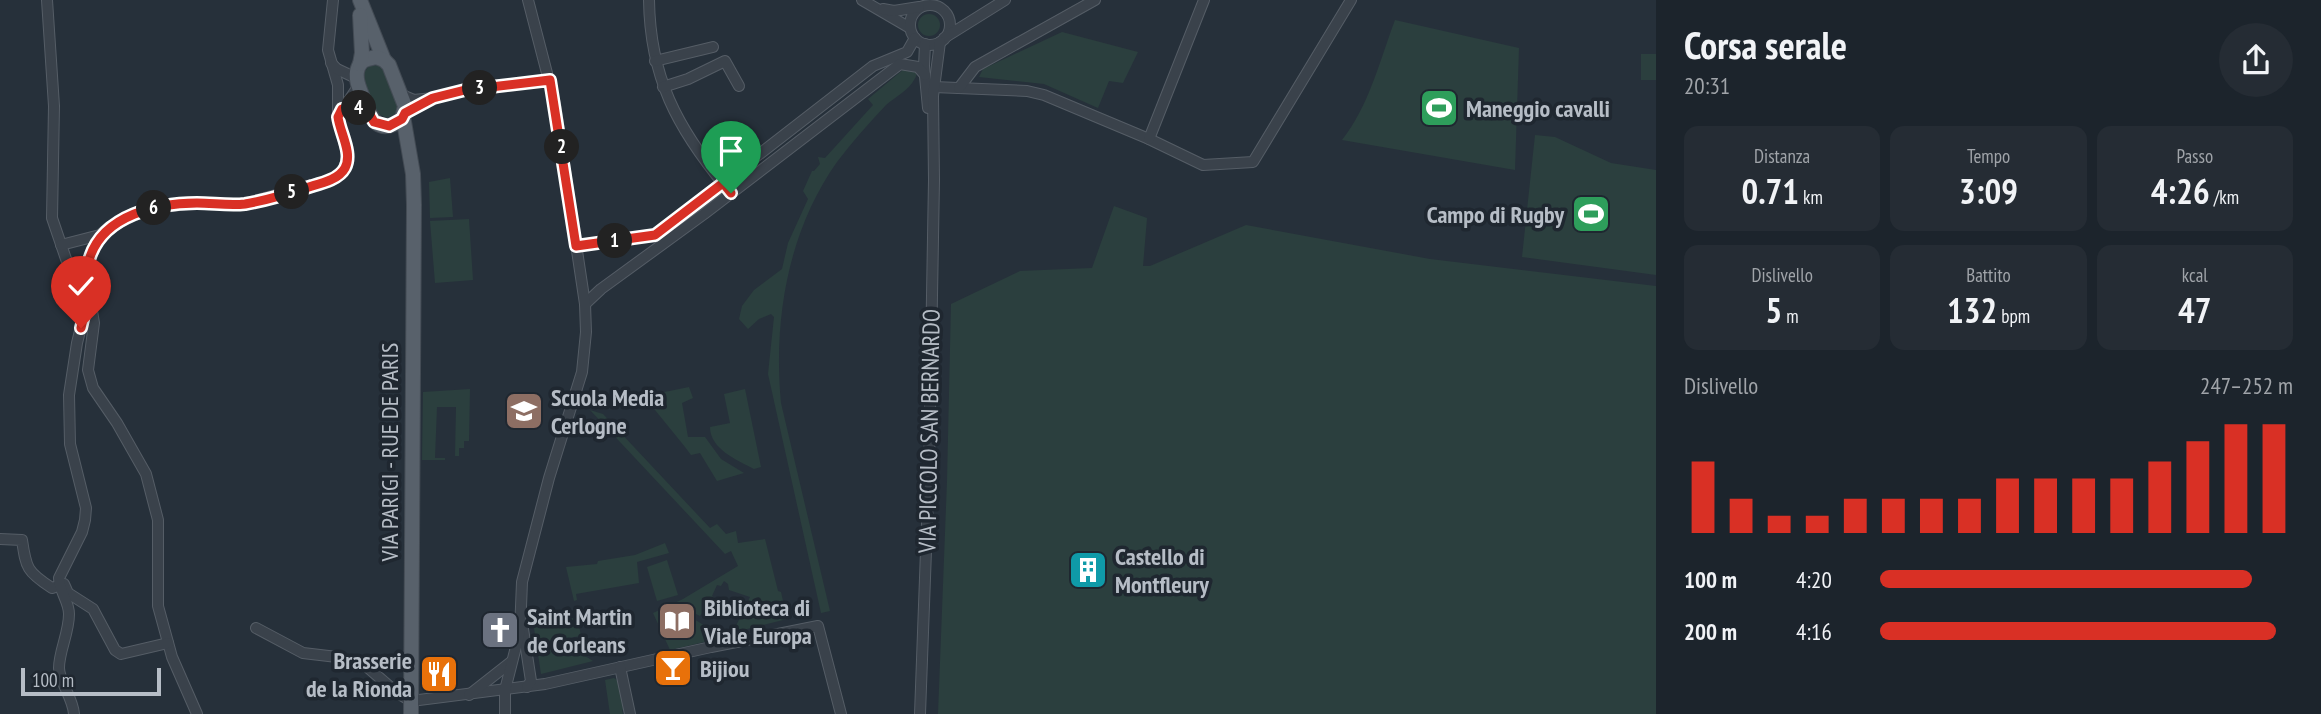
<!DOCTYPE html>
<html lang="it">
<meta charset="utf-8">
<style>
body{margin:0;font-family:"PT Sans Narrow",sans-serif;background:#252c34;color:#f1f3f6;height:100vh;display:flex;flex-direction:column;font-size:26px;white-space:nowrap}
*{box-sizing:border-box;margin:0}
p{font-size:23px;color:#a0a4a9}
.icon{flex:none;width:38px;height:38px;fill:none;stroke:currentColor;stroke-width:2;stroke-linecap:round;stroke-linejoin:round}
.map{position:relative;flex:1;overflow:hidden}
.sheet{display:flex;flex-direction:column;background:#1c242c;width:665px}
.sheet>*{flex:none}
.scale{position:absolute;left:21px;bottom:18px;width:140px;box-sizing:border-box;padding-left:7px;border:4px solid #b6bdc6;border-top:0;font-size:19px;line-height:24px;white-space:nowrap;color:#b6bdc6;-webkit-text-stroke:5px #1f2730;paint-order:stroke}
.pin{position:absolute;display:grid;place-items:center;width:60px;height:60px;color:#fff;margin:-72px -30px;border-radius:50% 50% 50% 0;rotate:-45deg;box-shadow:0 0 7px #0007}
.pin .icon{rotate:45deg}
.km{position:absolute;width:35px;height:35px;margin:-18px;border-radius:50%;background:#222;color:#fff;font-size:19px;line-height:35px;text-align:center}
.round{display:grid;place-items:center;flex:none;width:74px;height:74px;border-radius:37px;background:#252c34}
.overview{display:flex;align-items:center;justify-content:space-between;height:119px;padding:0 28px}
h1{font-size:38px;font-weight:700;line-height:52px}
.metrics{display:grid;grid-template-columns:repeat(3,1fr);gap:10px;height:119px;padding:7px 28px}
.metrics div{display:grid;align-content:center;border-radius:14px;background:#252c34;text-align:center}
.metrics b{font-size:35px;font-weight:700}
.metrics small{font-size:19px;font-weight:400}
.metrics p{font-size:19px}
.chart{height:196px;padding:14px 28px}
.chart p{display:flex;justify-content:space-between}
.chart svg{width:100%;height:126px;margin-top:7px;stroke:#d93025;stroke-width:6}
ul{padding:0 28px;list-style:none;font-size:23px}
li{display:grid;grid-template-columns:112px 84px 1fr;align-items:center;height:52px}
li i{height:18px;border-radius:9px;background:#d93025}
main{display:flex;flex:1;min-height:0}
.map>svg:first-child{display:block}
.green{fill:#2b3f3e}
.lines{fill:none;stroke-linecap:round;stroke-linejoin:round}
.minor-casing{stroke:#555d66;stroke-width:12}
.major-casing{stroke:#434b54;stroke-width:16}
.minor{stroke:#3a424b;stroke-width:10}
.major{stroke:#58616b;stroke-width:14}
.route-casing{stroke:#fff;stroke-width:14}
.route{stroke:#d93025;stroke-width:9}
.labels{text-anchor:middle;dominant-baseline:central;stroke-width:7;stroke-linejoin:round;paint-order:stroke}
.poi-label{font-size:24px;font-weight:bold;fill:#b6bdc6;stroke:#1f2730;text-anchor:start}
.street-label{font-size:24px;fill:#b6bdc6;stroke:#1f2730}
</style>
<main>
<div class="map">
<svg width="1656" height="714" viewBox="0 0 1656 714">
<rect width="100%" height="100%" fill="#26303a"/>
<g class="green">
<circle cx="929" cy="25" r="11"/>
<path d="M1395,20L1519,48L1515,170L1342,140C1369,106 1380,60 1395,20Z"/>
<polygon points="1062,32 1138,52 1123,83 1109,81 1098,108 1044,84 979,77 983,69"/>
<rect x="1641" y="54" width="15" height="26"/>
<polygon points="379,65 384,68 399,105 396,114 387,118 374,112 362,75 369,66"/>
<path d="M904,69L916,70C916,75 917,76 914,80C909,90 895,97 886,105C869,123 852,142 837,162C788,231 773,320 781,403L830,611L821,613L768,374L774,317L771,314L759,319L748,329L739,319L742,306L754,290L782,269L788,243L808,199L803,191L812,171H814L820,164L818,157L825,158L873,105L868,99Z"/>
<polygon points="1535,135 1555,137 1611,163 1656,170 1656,275 1522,257"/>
<polygon points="450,178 453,217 430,218 429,182"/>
<polygon points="1114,206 1147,218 1143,266 1150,266 1246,225 1430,259 1656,286 1656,714 938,714 947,481 951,304 1020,271 1092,268"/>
<polygon points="469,219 473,280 435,283 430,221"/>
<path d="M689,387L693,398L682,403L688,437H705L721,459L744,473L717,481L700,453L691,455C676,434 659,417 645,396Z"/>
<polygon points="470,389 469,441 464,441 464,448 459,448 459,456 455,456 456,407 437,407 435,458 445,458 445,460 422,460 423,392"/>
<path d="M745,389L761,467L754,469C737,460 710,449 710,427L730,423L724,394Z"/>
<polygon points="590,410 603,414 710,528 717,524 726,534 736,531 738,543 765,539 778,591 781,592 787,619 739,631 735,628 750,597 729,590 728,584 724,581 721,586 717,585 712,596 720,602 718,607 723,610 719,617 704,610 700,616 696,614 694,619 716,633 717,639 670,650 653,613 683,599 738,566 731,551 725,554"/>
<polygon points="665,543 669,553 637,562 639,583 576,594 577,600 574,601 566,567 597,564 598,561 635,555"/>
<polygon points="667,560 678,595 657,601 647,567"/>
<polygon points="577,614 581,636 549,641 550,648 572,643 584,650 585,656 593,661 541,674 532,615"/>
<polygon points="614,678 620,682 625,709 622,710 623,714 610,714 605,680"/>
</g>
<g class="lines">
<defs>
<g id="minor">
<polyline points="47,0 54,106 52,218 66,259 88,298 92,311 94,323 88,370 93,388 117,423 146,474 158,520 158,606 172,657 197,714"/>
<polyline points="333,0 328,50 338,85 338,114"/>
<path d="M649,0C650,77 677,128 726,187"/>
<polyline points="862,0 910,28"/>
<circle cx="930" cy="25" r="20"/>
<polyline points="883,9 894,11 919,7"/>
<polyline points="944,38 1005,0"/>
<polyline points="925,44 924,66 928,108"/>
<polyline points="655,61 713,47"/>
<polyline points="331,63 337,69 356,78"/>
<polyline points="663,87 688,79 725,61 739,86"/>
<polyline points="934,87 1027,91 1044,95 1149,139 1203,165 1253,162 1351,0"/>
<polyline points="959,88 975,67 1095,0"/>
<polyline points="400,94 414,100 433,98 465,90 550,80"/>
<polyline points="342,109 356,107 368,111"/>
<polyline points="1149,139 1204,0"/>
<polyline points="61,245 100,235 108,228 147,209 196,203 243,204 328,181 341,174 348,158 338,117 359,85"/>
<polyline points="577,246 655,235 873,66 907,52 915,38"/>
<polyline points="84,289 88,263 100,235"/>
<polyline points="585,304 601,289 704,214 900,64 918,67 925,75"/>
<path d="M0,539L22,540C26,568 27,572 52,588L64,584L68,593L93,609L115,650L121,654L168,643"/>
<polyline points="256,628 303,653 337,657 366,666 396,692 411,701 545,684 711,647 818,626 841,714"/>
<polyline points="523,629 531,681 527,687"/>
<polyline points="620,667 630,714"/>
<polyline points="469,695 511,662"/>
<path d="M74,714C73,698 59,681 59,668C59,651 69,633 69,614C69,601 59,591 59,578L82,532L85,520L86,508L70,444L69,395L77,343L88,299"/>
<polyline points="505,714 505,690 520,631 522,582 549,478 582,372 586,332 585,304 555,104 528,0"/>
<polyline points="920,714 929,469 934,180 933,96 940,42"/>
</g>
<g id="major">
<polyline points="360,0 384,60"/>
<path d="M376,57L384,60L389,65L405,106L402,119C379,136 371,120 364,100C360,90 354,78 358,68C361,59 368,59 376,57Z"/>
<polyline points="360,64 362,53 360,15"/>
<polyline points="403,116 413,174 414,205 411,714"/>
</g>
</defs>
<use href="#minor" class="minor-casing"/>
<use href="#major" class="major-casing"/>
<use href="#minor" class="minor"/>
<use href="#major" class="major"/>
</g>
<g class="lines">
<defs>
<path id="route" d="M81,328L88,298C82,286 85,270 90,257C104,215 157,203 197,203C213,203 229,206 245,204C268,200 291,193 312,186C323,183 339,179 345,168C353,153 340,133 338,117L342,109C352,106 359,107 368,111L374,122L389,126L402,119L405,113L433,98L465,90L550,80L576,246L655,235L723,183L731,193"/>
</defs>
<use href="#route" class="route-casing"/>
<use href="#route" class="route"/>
</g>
<defs>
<symbol id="stadium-square" viewBox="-11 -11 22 22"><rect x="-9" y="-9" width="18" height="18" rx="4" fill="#2e9e5b" stroke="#1f2730"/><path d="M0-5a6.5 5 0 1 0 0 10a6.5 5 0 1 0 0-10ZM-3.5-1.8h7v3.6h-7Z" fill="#fff"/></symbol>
<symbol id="school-square" viewBox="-11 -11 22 22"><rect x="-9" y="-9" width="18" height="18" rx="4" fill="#8d6e63" stroke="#1f2730"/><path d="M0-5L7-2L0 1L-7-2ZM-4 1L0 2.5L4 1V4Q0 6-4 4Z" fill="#fff"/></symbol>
<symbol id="building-square" viewBox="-11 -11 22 22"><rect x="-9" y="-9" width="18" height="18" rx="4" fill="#0f9aa8" stroke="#1f2730"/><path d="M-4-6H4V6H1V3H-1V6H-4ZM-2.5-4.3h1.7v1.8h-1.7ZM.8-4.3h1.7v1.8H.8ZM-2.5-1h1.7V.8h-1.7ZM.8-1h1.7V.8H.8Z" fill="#fff"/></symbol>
<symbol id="library-square" viewBox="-11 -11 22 22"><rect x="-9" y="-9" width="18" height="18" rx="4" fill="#8d6e63" stroke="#1f2730"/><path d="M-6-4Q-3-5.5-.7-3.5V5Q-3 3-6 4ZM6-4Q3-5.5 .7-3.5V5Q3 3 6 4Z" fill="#fff"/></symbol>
<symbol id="church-square" viewBox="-11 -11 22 22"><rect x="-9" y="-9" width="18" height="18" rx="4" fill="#6b7280" stroke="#1f2730"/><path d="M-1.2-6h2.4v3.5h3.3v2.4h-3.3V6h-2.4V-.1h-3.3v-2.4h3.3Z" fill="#fff"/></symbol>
<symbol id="bar-square" viewBox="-11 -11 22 22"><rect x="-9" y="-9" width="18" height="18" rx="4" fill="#e8710a" stroke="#1f2730"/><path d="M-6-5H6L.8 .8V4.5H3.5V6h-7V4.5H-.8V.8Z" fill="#fff"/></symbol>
<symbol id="restaurant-square" viewBox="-11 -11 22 22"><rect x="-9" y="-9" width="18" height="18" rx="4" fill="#e8710a" stroke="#1f2730"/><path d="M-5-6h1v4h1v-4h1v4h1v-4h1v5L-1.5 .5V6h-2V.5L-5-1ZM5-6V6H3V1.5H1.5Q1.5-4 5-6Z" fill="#fff"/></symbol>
</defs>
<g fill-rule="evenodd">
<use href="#stadium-square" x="1417" y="86" width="44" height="44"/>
<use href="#stadium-square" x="1569" y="192" width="44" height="44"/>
<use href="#school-square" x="502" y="389" width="44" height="44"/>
<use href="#building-square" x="1066" y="548" width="44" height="44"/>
<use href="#library-square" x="655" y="599" width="44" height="44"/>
<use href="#church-square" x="478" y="608" width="44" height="44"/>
<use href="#bar-square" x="651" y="646" width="44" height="44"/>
<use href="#restaurant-square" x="417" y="652" width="44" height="44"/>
</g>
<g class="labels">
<g class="poi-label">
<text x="1466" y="108">Maneggio cavalli</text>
<text x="1564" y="214" text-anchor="end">Campo di Rugby</text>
<text x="551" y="397">Scuola Media<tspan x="551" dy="28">Cerlogne</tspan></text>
<text x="1115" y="556">Castello di<tspan x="1115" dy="28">Montfleury</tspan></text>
<text x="704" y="607">Biblioteca di<tspan x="704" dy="28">Viale Europa</tspan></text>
<text x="527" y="616">Saint Martin<tspan x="527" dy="28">de Corleans</tspan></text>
<text x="412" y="660" text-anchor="end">Brasserie<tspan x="412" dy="28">de la Rionda</tspan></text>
<text x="700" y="668">Bijiou</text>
</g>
<g class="street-label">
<text transform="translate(929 431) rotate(-89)">VIA PICCOLO SAN BERNARDO</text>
<text transform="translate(389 452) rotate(-90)">VIA PARIGI - RUE DE PARIS</text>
</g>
</g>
</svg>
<div class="scale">100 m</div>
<div class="pin" style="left:731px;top:193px;background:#1e9e55"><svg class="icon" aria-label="arrive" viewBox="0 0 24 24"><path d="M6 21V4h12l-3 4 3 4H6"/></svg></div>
<div class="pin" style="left:81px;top:328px;background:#d93025"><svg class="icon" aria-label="check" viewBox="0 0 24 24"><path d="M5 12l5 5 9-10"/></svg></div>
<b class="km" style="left:615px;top:241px">1</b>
<b class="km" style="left:562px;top:147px">2</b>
<b class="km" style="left:480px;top:88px">3</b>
<b class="km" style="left:359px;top:108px">4</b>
<b class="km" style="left:292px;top:192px">5</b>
<b class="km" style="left:154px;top:208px">6</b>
</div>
<section class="sheet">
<div class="overview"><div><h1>Corsa serale</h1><p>20:31</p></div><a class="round"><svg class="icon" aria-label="share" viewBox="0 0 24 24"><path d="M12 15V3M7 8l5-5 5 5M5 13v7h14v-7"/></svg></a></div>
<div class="metrics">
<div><p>Distanza</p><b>0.71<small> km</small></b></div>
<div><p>Tempo</p><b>3:09</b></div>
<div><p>Passo</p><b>4:26<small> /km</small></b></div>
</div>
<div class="metrics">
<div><p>Dislivello</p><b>5<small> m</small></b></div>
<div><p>Battito</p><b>132<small> bpm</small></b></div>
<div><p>kcal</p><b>47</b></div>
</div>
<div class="chart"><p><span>Dislivello</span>247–252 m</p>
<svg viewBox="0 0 160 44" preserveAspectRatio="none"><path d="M5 44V19M15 44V32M25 44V38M35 44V38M45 44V32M55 44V32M65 44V32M75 44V32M85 44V25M95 44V25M105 44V25M115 44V25M125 44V19M135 44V12M145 44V6M155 44V6"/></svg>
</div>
<ul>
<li><b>100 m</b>4:20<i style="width:90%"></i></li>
<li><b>200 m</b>4:16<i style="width:96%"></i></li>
</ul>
</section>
</main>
